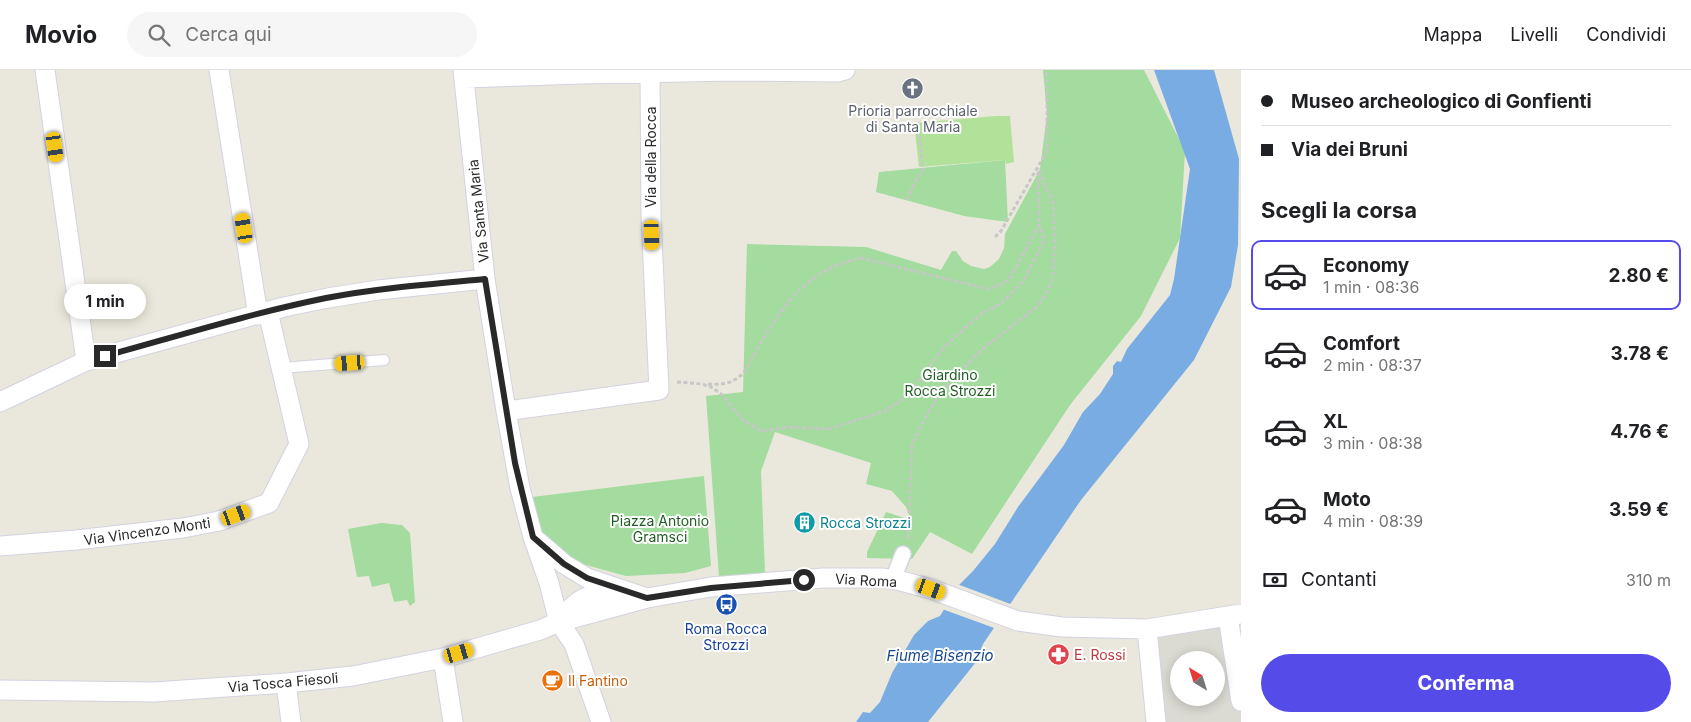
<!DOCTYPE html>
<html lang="it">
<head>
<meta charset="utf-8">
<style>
	:root { --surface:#fff; --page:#f6f6f6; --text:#202124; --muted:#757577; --line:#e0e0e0; --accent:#554be9 }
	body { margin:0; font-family:Inter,sans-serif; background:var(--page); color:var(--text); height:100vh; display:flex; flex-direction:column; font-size:19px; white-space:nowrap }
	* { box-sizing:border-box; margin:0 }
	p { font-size:16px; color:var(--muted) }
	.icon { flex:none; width:28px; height:28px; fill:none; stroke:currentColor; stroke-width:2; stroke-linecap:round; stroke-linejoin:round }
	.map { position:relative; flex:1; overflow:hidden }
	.panel { display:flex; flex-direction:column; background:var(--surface); width:450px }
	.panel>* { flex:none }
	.top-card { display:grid; align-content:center; height:110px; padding:0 20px; background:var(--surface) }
	.needle { width:32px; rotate:322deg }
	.controls { position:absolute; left:1170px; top:581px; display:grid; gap:10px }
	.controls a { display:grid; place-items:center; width:55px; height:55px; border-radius:50%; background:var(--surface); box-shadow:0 2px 12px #0003; font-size:25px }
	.end { position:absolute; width:22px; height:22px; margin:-11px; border:6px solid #292929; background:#fff; box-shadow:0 0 0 2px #fff }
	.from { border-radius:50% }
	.bubble { position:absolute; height:35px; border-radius:18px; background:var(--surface); box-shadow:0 2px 12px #0003; font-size:16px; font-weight:700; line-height:35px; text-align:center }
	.car { position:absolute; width:15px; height:30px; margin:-15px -8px; border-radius:6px; box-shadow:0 0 4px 1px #0007; background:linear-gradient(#f5c518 24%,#345 0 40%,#f5c518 0 76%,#345 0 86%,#f5c518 0) }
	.top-card b { display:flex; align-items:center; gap:18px; height:48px; font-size:19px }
	.top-card b+b { border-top:1px solid var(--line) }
	.top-card i { width:12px; height:12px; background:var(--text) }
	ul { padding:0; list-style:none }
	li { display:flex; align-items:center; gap:15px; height:70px; margin:0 10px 8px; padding:0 10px; border:2px solid transparent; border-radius:10px }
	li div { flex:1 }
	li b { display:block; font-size:19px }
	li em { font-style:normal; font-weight:700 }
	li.current { border-color:var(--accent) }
	li>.icon { width:45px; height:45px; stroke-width:1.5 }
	h2 { padding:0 20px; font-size:22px; line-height:60px }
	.pay { display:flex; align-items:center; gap:12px; height:55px; padding:0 20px; font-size:19px }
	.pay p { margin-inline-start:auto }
	.button { display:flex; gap:10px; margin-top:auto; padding:10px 20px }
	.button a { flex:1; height:58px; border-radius:30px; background:var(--accent); color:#fff; font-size:20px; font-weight:700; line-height:58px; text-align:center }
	header { display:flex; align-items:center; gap:30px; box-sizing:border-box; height:70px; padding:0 25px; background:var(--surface); border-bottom:1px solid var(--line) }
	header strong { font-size:24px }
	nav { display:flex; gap:28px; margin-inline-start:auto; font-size:18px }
	.search { width:350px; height:45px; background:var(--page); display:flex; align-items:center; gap:12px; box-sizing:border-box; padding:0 18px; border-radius:28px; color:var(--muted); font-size:19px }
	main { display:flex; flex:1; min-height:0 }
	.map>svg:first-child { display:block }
</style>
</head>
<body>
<header>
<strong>Movio</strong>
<div class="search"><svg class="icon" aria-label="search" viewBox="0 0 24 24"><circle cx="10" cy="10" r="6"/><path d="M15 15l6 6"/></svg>Cerca qui</div>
<nav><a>Mappa</a><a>Livelli</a><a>Condividi</a></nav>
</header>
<main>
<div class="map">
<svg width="1241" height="652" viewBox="0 0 1241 652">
	<rect width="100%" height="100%" fill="#eae8dc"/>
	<path fill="#a3dc9e" d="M 1043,0 L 1144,0 L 1185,81 L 1180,168 L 1141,246 L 1070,335 L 972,484 L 930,462 L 912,489 L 867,488 L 867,482 L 886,442 L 911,450 L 906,437 L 892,421 L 866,414 L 871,393 L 775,362 L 761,401 L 765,503 L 719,507 L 706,326 L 743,322 L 747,174 L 866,177 L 941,200 L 952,181 L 956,181 L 963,191 L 971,196 L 984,199 L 990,197 L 999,189 L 1004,178 L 1005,164 L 1040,99 L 1047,45 Z
		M 1005,90 L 1008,152 L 964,146 L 876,122 L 879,102 Z
		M 704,406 L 711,496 L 685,503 L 626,506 L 571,491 L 541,466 L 532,427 Z
		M 381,453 L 402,455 L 410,463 L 415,532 L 410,536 L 407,530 L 394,532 L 389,513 L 372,517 L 369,506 L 357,507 L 348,459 Z"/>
	<path fill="#b2e29a" d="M 996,46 L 1010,46 L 1014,92 L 1006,94 L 1005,90 L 919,97 L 914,53 Z"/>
	<path fill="#dbdad3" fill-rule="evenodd" d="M 1237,545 L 1241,573 L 1241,652 L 1151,652 L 1147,559 ZM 1179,590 L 1216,590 L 1216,628 L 1179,628 Z"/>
	<path fill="#79ace3" d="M 1154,0 L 1214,0 L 1239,89 L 1238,175 L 1231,217 L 1194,290 L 1081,430 L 983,574 L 976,592 L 928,652 L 856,652 L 863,642 L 870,643 L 880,632 L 892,603 L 914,565 L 928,551 L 940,546 L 959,515 L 973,501 L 995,474 L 1018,437 L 1064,375 L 1083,342 L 1100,324 L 1113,304 L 1113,296 L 1117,291 L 1121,292 L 1127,279 L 1170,225 L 1174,209 L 1190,99 Z"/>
	<path fill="#eae8dc" d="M 957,514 L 1013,535 L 997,559 L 942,539 Z"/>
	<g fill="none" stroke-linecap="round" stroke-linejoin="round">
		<defs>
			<path id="service" d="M 281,298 L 384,290"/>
			<path id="pedestrian" d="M 893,509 L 903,484"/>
			<path id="minor" d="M 45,0 L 86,291
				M 219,0 L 258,245
				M 463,0 L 485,209 L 506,341 L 520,418 L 533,467 L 549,513 L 559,552 L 574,574 L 601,652
				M 464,8 L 581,4 L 734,1 L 837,2 L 845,0
				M 0,332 L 86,291 L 284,237 L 328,228 L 378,220 L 485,209
				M 506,341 L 659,320 L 651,146 L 650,3
				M 535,469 L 564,494 L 587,508 L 647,528
				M 0,476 L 76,470 L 183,458 L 219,451 L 269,433 L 299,374 L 268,242
				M 1228,546 L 1241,631
				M 559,552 C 577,528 588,522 617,524
				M 1147,559 L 1156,652
				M 443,588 L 453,652
				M 286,613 L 291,652
				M 0,620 L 154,622 L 286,613 L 353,606 L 443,588 L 540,560 L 559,552 L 647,528 L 711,517 L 823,508 L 883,508 L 901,511 L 931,519 L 1018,551 L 1062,557 L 1147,559 L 1241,544"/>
		</defs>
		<use href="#service" stroke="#d3d2e1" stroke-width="12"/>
		<use href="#pedestrian" stroke="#d3d2e1" stroke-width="18"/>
		<use href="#minor" stroke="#d3d2e1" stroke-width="21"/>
		<path stroke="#c7c7c7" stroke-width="3" stroke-dasharray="4 2.5" stroke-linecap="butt" d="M 907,130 L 915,112 L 923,101 L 918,52
			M 995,167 L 1001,161 L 1047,81 L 1047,0
			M 677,312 L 702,314 L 711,317 L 721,324 L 743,350 L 762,361 L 789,357 L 829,359 L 885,341 L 902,330 L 913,318 L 942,280 L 956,266 L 983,243 L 997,236 L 1009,226 L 1024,210 L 1044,170 L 1039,155
			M 708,314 C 720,315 731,314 740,306 C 749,299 754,284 760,274 C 787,229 808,200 861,188 L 988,219 L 1001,215 L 1011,207 L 1039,155 L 1038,98
			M 908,469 L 912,375 L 930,339 L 952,309 L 985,277 L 1038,236 L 1048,221 L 1053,205 L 1055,168 L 1053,132 L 1039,101"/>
		<use href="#service" stroke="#fff" stroke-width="10"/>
		<use href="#pedestrian" stroke="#fff" stroke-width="15"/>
		<use href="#minor" stroke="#fff" stroke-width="19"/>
	</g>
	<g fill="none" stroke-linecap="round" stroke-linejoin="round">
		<path stroke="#292929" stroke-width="6" d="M 105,286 C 178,266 252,243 326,228 C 378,218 432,214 485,209 L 515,393 L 533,467 L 564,494 L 587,508 L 647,528 L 711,518 L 804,510"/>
	</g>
	<defs>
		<symbol id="church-disc" viewBox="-11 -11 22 22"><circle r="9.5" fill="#6b7280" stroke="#fff"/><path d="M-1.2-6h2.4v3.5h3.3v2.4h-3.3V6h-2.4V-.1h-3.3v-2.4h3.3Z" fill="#fff"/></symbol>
		<symbol id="building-disc" viewBox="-11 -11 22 22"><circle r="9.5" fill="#0f9aa8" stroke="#fff"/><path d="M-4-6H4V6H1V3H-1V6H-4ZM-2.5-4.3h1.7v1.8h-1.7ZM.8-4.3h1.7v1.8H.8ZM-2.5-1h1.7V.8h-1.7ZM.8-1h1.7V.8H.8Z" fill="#fff"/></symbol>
		<symbol id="bus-disc" viewBox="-11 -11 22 22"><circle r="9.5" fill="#1a4fb4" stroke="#fff"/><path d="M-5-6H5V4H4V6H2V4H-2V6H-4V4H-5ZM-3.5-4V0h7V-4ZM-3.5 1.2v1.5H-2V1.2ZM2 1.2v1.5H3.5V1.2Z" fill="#fff"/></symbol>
		<symbol id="pharmacy-disc" viewBox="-11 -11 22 22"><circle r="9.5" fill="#e0444e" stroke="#fff"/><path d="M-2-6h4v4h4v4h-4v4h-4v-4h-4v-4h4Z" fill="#fff"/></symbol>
		<symbol id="cafe-disc" viewBox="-11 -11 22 22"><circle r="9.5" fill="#e8710a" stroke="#fff"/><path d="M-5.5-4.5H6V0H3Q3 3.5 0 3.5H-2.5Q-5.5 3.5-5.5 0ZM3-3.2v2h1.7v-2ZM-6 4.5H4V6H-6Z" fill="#fff"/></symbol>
	</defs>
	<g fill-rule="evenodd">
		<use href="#church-disc" x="900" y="6" width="25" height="25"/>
		<use href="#building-disc" x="792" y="440" width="25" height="25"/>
		<use href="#bus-disc" x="714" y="522" width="25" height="25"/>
		<use href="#pharmacy-disc" x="1046" y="572" width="25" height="25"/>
		<use href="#cafe-disc" x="540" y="598" width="25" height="25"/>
	</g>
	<g text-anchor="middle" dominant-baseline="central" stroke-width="4" stroke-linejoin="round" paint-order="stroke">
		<g font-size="14" fill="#5b616d" stroke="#fff">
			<text x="913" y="40">Prioria parrocchiale<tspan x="913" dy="16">di Santa Maria</tspan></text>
		</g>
		<g font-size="14" fill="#292929" stroke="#fff">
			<text transform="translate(650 87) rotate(-90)">Via della Rocca</text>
			<text transform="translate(478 141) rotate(-96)">Via Santa Maria</text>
			<text transform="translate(147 461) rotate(-8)">Via Vincenzo Monti</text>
			<text transform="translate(866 510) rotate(3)">Via Roma</text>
			<text transform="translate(283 612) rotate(-5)">Via Tosca Fiesoli</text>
		</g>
		<g font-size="14" fill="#205f23" stroke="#fff">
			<text x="950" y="304">Giardino<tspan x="950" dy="16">Rocca Strozzi</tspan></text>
			<text x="660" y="450">Piazza Antonio<tspan x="660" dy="16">Gramsci</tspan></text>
		</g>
		<g font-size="14" fill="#0d838f" stroke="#fff" text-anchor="start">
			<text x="820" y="452">Rocca Strozzi</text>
		</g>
		<g font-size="14" fill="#164399" stroke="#fff">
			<text x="726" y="558">Roma Rocca<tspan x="726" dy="16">Strozzi</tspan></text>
		</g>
		<g font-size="14" fill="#be3a42" stroke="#fff" text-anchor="start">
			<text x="1074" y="584">E. Rossi</text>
		</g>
		<g font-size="14" fill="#c56008" stroke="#fff" text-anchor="start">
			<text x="568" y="610">Il Fantino</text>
		</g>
		<g font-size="15" font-style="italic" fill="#1a488d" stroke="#fff">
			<text x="940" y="585">Fiume Bisenzio</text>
		</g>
	</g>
</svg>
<div class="controls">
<a><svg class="needle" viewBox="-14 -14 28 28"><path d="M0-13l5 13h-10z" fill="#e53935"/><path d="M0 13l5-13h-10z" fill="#757577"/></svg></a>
</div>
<i class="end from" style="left:804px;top:510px"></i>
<i class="end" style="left:105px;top:286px"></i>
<div class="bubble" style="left:64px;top:214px;width:82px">1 min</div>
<i class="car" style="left:55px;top:77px;rotate:172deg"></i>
<i class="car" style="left:244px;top:158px;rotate:351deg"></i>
<i class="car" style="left:652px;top:165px;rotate:178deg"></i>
<i class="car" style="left:350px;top:293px;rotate:266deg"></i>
<i class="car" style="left:236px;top:445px;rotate:70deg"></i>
<i class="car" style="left:931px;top:519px;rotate:110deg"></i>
<i class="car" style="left:459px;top:583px;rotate:74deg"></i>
</div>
<section class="panel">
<div class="top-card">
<b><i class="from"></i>Museo archeologico di Gonfienti</b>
<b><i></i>Via dei Bruni</b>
</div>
<h2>Scegli la corsa</h2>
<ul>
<li class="current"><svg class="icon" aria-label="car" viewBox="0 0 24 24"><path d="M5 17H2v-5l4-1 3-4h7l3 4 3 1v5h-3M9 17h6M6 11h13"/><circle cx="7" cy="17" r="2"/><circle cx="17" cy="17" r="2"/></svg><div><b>Economy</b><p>1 min · 08:36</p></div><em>2.80 €</em></li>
<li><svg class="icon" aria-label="car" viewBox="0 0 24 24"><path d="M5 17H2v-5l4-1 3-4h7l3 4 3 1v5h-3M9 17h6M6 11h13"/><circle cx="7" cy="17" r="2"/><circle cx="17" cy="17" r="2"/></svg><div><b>Comfort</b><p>2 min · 08:37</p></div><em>3.78 €</em></li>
<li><svg class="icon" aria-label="car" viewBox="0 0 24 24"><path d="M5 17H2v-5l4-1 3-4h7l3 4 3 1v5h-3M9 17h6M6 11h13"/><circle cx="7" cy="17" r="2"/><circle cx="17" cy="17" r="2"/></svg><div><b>XL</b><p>3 min · 08:38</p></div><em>4.76 €</em></li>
<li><svg class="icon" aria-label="car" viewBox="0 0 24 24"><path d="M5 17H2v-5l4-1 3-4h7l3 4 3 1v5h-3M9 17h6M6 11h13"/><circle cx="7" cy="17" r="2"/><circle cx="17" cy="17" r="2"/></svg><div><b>Moto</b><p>4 min · 08:39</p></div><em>3.59 €</em></li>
</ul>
<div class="pay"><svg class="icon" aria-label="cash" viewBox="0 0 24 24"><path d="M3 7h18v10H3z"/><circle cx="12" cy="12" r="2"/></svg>Contanti<p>310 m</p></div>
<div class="button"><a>Conferma</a></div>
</section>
</main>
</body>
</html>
